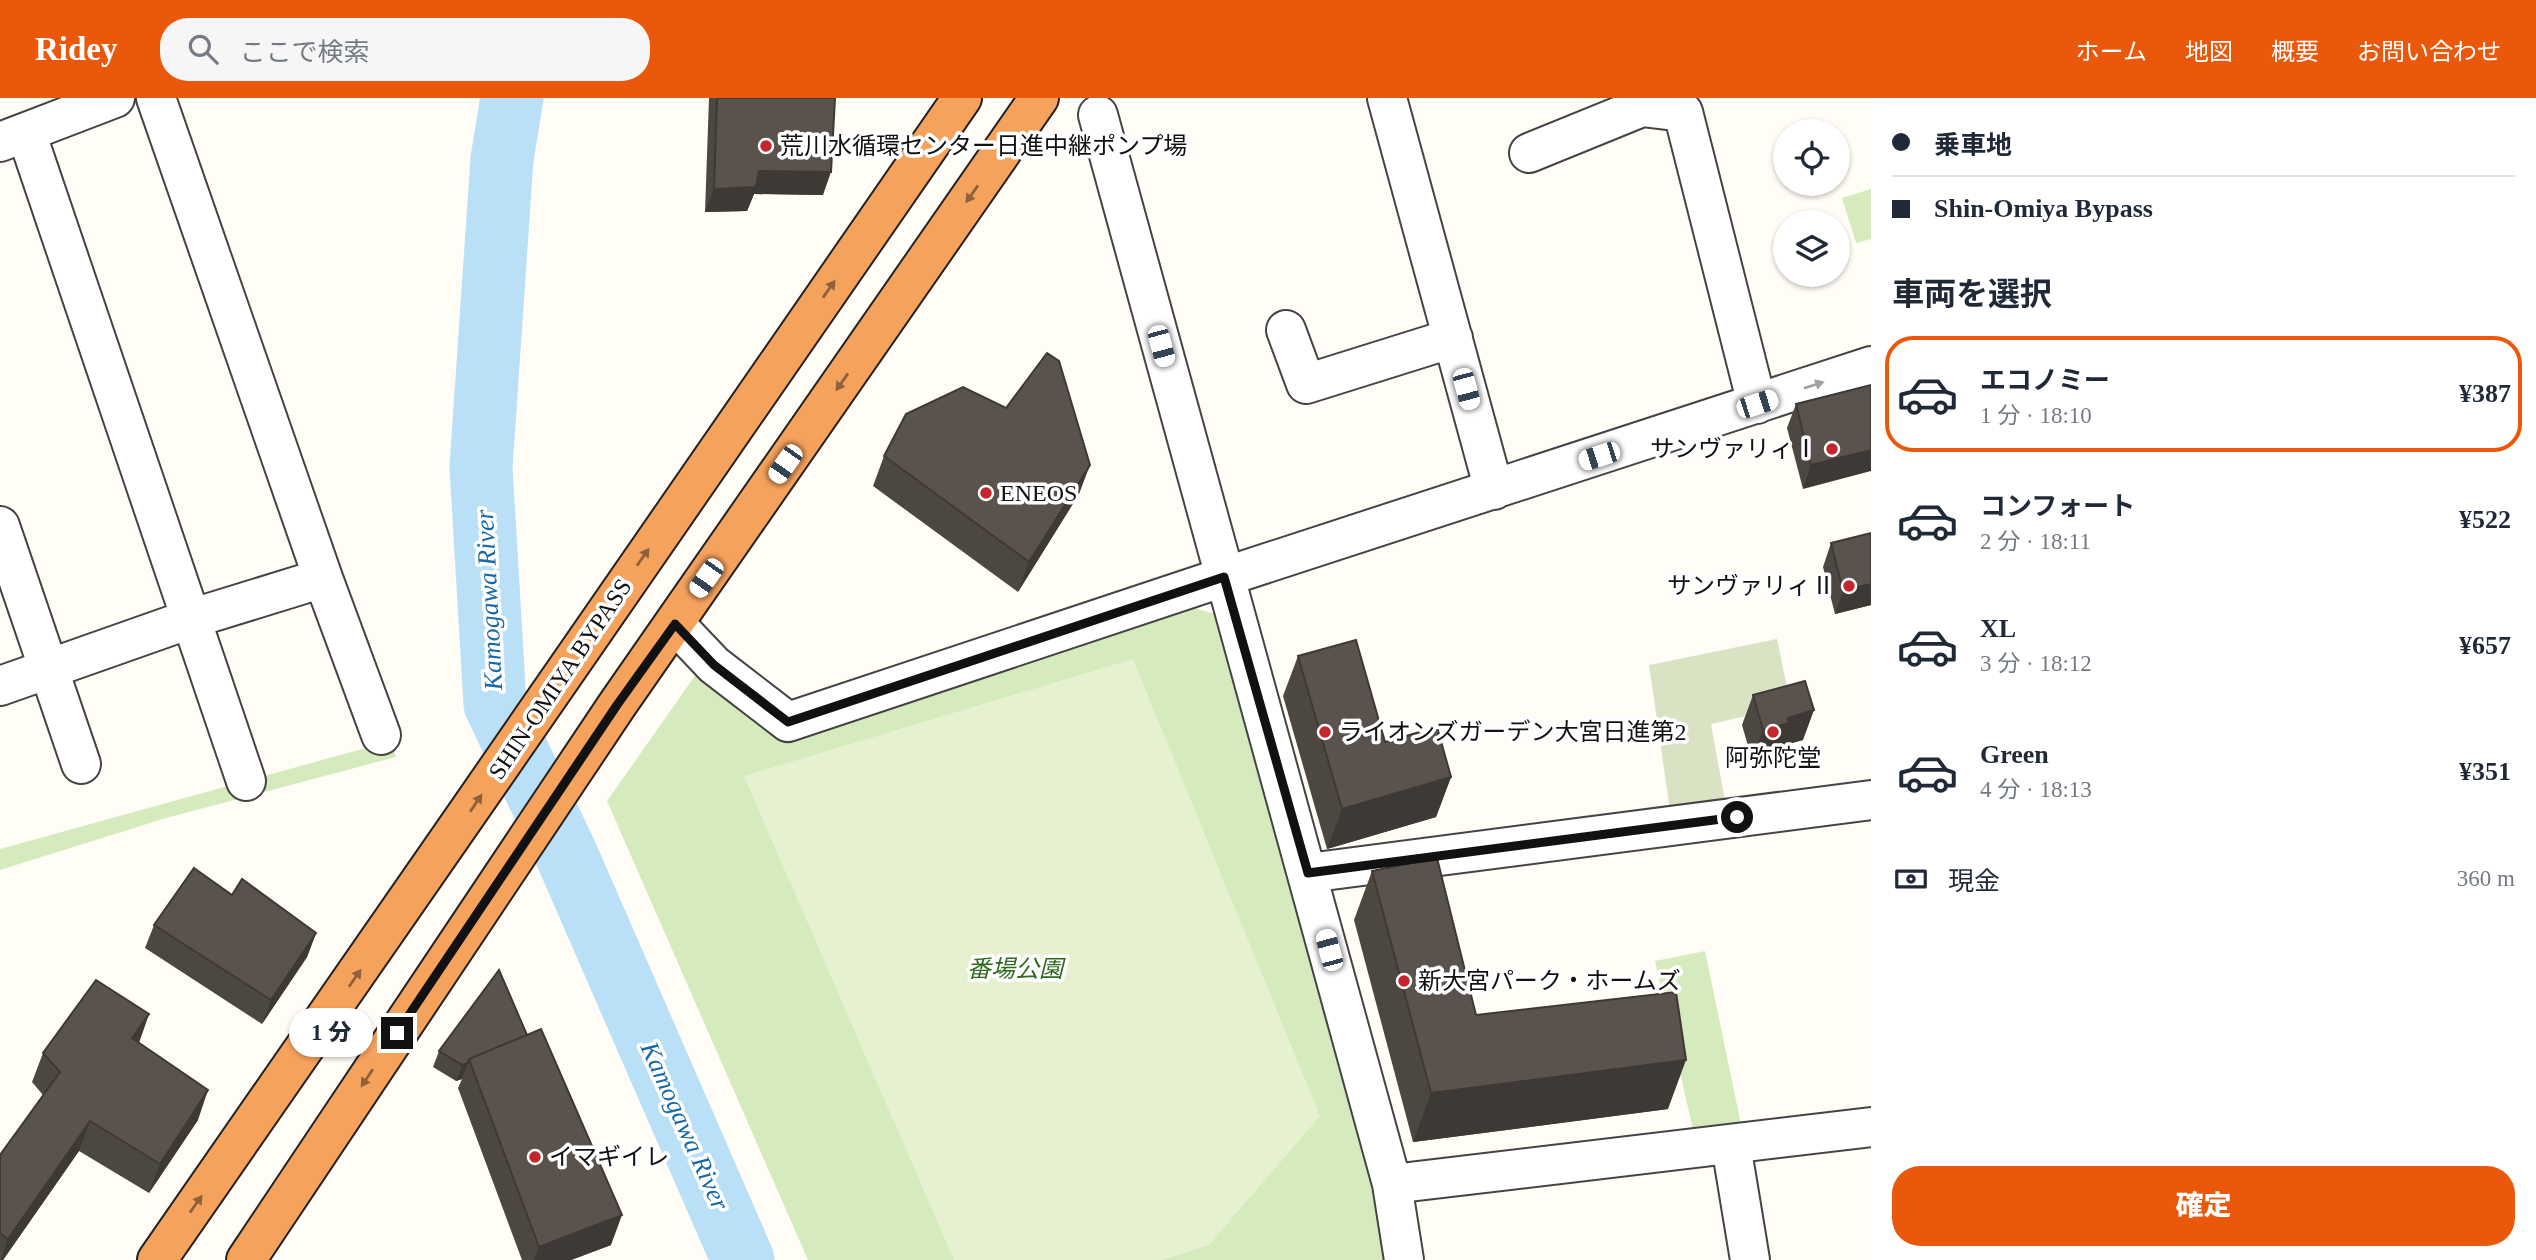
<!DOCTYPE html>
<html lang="ja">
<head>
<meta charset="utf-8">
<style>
	:root { --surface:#fff; --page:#f6f6f7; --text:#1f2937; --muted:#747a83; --line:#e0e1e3; --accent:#ea580c }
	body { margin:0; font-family:"Times New Roman","Noto Sans JP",serif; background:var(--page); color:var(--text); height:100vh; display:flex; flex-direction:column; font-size:26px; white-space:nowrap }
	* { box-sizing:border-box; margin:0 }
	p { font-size:23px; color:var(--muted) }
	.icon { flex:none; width:38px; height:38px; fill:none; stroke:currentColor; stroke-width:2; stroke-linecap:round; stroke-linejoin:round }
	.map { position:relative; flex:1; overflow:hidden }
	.side { display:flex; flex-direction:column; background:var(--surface); width:665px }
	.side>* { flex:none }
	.guide { display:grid; align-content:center; height:154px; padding:0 21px; background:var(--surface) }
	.buttons { position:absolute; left:1773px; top:21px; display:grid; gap:14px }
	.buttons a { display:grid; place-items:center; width:77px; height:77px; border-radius:50%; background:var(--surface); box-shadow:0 2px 5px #0004; font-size:35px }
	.end { position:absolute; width:32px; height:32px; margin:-16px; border:9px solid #111; background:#fff; box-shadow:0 0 0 4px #fff }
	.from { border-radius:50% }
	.bubble { position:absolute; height:49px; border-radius:24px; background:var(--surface); box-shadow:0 2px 5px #0004; font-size:23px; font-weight:800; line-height:49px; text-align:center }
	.car { position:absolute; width:21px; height:42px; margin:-21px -10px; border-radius:9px; box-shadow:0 0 5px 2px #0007; background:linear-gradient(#fff 24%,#345 0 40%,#fff 0 76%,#345 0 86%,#fff 0) }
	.guide b { display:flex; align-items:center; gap:24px; height:66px; font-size:26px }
	.guide b+b { border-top:2px solid var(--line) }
	.guide i { width:18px; height:18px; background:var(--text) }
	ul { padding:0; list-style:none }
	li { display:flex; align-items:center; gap:21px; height:116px; margin:0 14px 10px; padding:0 7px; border:4px solid transparent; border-radius:28px }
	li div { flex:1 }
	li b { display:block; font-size:26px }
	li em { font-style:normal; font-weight:800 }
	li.selected { border-color:var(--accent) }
	li>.icon { width:63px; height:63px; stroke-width:1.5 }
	h2 { padding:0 21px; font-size:32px; line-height:84px }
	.pay { display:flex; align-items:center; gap:18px; height:77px; padding:0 21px; font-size:26px }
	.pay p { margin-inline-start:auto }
	.button { display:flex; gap:14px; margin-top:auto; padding:14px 21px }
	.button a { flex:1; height:80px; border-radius:28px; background:var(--accent); color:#fff; font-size:28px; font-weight:800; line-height:80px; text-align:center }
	header { display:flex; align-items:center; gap:42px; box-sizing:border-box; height:98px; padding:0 35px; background:var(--accent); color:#fff }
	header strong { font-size:33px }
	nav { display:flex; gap:38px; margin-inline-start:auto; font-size:24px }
	.search { width:490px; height:63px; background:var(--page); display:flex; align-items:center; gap:18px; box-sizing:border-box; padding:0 24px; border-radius:28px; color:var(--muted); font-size:26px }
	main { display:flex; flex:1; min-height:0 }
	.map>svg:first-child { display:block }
</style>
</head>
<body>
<header>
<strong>Ridey</strong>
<div class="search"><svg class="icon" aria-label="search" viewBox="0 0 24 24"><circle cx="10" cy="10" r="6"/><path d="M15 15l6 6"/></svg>ここで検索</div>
<nav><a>ホーム</a><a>地図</a><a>概要</a><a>お問い合わせ</a></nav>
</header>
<main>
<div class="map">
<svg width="1871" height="1162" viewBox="0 0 1871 1162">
	<rect width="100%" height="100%" fill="#fffdf5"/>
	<path fill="#d5ebbd" d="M 1871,91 L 1871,141 L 1856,145 L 1842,100 Z
		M 1191,509 L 1222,518 L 1375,1096 L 1388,1162 L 808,1162 L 607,703 L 699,572 L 792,638 Z
		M 391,643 L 396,659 L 166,720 L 0,772 L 0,751 Z
		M 1705,853 L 1743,1036 L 1695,1041 L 1655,863 Z"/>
	<path fill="#d9e3c4" d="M 1777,541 L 1791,608 L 1711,626 L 1725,703 L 1670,712 L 1649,567 Z"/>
	<path fill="#e6f2cf" d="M 1133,561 L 1320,1018 L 1209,1147 L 1162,1162 L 954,1162 L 744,678 Z"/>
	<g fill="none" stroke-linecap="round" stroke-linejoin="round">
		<path stroke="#b9e0f7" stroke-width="63" d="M 512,0 L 502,61 L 481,369 L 495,606 L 567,758 L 743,1162"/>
		<defs>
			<path id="minor" d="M 1387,0 L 1494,392
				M 1638,0 L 1642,9 L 1683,14 L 1757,306
				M 1098,17 L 1392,1086 L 1404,1162
				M 26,34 L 246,683
				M 0,44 L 115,0
				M 1529,55 L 1642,9
				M 1286,232 L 1306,286 L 1453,240
				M 0,428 L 81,666
				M 323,480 L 381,637
				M 675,526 L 714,567 L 788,624 L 1224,479 L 1871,268
				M 0,588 L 190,521 L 323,480 L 156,0
				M 1308,775 L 1871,702
				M 1731,1047 L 1750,1162
				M 1392,1086 L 1871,1029"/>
			<path id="highway" d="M 157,1162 C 427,776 693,386 962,0
				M 246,1162 L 617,607 L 1039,0"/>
		</defs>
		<use href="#minor" stroke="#444" stroke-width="42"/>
		<use href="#highway" stroke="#222" stroke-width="42"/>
		<use href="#minor" stroke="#fff" stroke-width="38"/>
		<use href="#highway" stroke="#f5a25d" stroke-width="38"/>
	</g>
	<path fill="#4d4742" d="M 709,0 L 835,0 L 823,97 L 754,96 L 747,113 L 705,114 Z
		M 1871,287 L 1803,391 L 1787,330 L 1796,306 Z
		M 884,358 L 1079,396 L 1018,494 L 873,388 Z
		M 1871,435 L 1871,507 L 1835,516 L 1823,469 L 1831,445 Z
		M 1298,558 L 1385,644 L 1451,679 L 1436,719 L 1327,751 L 1283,598 Z
		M 1753,597 L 1803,642 L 1781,648 L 1778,654 L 1752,662 L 1742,627 Z
		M 1372,773 L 1476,917 L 1668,1011 L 1413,1044 L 1354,822 Z
		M 232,797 L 316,835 L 307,859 L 262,926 L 145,850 L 154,827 Z
		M 499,872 L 611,1147 L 571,1162 L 522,1162 L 458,990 L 462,981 L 456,983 L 433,969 L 439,953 Z
		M 149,916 L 139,945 L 198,1022 L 149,1095 L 79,1053 L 3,1162 L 0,1162 L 0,1057 L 43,997 L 32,984 L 43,955 Z"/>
	<path fill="#3f3936" d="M 759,73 L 831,74 L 823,97 L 754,96 L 747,113 L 705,114 L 714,91 Z
		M 1871,352 L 1871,373 L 1803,391 L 1811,367 Z
		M 1090,367 L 1079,396 L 1018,494 L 1029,464 Z
		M 1871,486 L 1871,507 L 1835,516 L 1843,493 Z
		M 1814,612 L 1803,642 L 1781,648 L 1778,654 L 1752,662 L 1763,632 L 1788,620 Z
		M 1451,679 L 1436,719 L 1327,751 L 1342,711 Z
		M 316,835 L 307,859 L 262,926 L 271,902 Z
		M 149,916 L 138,946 L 132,940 Z
		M 1686,962 L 1668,1011 L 1413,1044 L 1431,995 Z
		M 468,965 L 462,981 L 456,983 L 462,967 Z
		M 208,992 L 198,1022 L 149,1095 L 160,1066 Z
		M 90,1023 L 79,1053 L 3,1162 L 1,1162 L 8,1141 Z
		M 622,1117 L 611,1147 L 571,1162 L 534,1162 L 539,1149 Z"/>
	<path fill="#5a524d" stroke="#3f3936" stroke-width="2" d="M 717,0 L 835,0 L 831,74 L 759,73 L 756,89 L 714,91 Z
		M 1047,255 L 1059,263 L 1090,367 L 1029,464 L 884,358 L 906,316 L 963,289 L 1006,310 Z
		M 1871,287 L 1871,352 L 1811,367 L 1796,306 Z
		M 1871,435 L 1871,486 L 1843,493 L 1831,445 Z
		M 1356,542 L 1385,644 L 1437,629 L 1451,679 L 1342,711 L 1298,558 Z
		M 1805,583 L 1814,612 L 1788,620 L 1789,625 L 1763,632 L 1753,597 Z
		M 1437,760 L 1476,917 L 1676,894 L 1686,962 L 1431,995 L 1372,773 Z
		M 194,770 L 232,797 L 242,781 L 316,835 L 271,902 L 154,827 Z
		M 499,872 L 527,937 L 469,961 L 468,965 L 462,967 L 439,953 Z
		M 96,882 L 149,916 L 132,940 L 208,992 L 160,1066 L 90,1023 L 8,1141 L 0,1135 L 0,1057 L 60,974 L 43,955 Z
		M 541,931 L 622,1117 L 539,1149 L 469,961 Z"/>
	<defs><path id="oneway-solid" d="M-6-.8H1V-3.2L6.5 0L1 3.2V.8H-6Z" transform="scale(1.75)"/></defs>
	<g fill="#8e613b">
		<use href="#oneway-solid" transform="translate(972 96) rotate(125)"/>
		<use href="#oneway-solid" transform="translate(829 191) rotate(-55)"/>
		<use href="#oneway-solid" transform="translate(842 284) rotate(125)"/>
		<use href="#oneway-solid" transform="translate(643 459) rotate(-55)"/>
		<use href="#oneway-solid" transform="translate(476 705) rotate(-56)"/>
		<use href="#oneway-solid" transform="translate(355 880) rotate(-55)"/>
		<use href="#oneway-solid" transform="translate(367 980) rotate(124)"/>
		<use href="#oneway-solid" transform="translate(196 1106) rotate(-55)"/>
	</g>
	<use fill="#a0a0a0" href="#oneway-solid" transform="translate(1814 287) rotate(-18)"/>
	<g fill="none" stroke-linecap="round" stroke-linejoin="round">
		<path stroke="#111" stroke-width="9" d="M 397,935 L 617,607 L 675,526 L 714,567 L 788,624 L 1224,479 L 1308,775 L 1737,719"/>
	</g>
	<g fill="#c4262e" stroke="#fff" stroke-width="2.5">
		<circle cx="766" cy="48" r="7"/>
		<circle cx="1832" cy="351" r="7"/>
		<circle cx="986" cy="395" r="7"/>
		<circle cx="1849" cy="488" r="7"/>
		<circle cx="1325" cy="634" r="7"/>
		<circle cx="1773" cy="634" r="7"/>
		<circle cx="1404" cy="883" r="7"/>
		<circle cx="535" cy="1059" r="7"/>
	</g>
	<g text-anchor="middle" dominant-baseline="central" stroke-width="7" stroke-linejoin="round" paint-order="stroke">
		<g font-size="24" fill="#111" stroke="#fff" text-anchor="start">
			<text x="780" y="48">荒川水循環センター日進中継ポンプ場</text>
			<text x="1818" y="351" text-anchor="end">サンヴァリィⅠ</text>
			<text x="1000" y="395">ENEOS</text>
			<text x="1835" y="488" text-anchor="end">サンヴァリィⅡ</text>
			<text x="1339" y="634">ライオンズガーデン大宮日進第2</text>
			<text x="1773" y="660" text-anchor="middle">阿弥陀堂</text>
			<text x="1418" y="883">新大宮パーク・ホームズ</text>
			<text x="549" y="1059">イマギイレ</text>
		</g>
		<g font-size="24" fill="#111" stroke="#fff">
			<text transform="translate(560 581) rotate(-56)">SHIN-OMIYA BYPASS</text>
		</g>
		<g font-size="24" font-style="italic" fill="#2f6b1f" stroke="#fff">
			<text x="1015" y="871">番場公園</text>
		</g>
		<g font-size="26" font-style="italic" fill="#1768a6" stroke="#fff">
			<text transform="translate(489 502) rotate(-93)">Kamogawa River</text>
			<text transform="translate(685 1028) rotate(66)">Kamogawa River</text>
		</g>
	</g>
</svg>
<div class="buttons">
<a><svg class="icon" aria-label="locate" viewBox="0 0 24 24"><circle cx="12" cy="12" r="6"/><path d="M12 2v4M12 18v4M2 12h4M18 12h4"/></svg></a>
<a><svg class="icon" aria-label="layers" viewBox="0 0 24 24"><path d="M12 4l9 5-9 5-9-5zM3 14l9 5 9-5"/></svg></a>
</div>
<i class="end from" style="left:1737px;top:719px"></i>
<i class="end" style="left:397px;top:935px"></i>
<div class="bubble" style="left:289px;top:910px;width:84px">1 分</div>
<i class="car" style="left:1161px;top:248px;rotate:165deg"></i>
<i class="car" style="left:1466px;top:291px;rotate:165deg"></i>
<i class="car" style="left:1757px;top:306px;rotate:72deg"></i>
<i class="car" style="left:1599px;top:358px;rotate:252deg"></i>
<i class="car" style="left:785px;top:366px;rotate:215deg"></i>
<i class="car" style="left:706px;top:480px;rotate:215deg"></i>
<i class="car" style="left:1329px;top:852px;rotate:345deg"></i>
</div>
<section class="side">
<div class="guide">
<b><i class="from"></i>乗車地</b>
<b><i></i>Shin-Omiya Bypass</b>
</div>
<h2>車両を選択</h2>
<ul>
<li class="selected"><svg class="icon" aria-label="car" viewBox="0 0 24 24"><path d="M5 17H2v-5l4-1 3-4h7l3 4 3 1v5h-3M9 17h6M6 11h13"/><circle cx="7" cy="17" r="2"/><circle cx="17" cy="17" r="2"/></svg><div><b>エコノミー</b><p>1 分 · 18:10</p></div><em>¥387</em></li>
<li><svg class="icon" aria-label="car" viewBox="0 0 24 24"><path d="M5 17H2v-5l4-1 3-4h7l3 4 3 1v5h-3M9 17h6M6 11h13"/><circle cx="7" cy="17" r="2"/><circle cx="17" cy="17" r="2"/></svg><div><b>コンフォート</b><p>2 分 · 18:11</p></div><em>¥522</em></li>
<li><svg class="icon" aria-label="car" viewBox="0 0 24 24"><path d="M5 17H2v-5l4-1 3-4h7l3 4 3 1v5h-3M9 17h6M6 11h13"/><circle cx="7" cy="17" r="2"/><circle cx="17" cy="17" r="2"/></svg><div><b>XL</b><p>3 分 · 18:12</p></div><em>¥657</em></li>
<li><svg class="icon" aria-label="car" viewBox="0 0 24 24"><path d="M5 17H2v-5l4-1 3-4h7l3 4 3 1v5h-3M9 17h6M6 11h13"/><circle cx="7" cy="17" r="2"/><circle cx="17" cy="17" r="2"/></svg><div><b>Green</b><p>4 分 · 18:13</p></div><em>¥351</em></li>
</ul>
<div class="pay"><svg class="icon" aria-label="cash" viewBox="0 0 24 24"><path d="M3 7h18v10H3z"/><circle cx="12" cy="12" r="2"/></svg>現金<p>360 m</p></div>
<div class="button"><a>確定</a></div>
</section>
</main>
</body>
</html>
